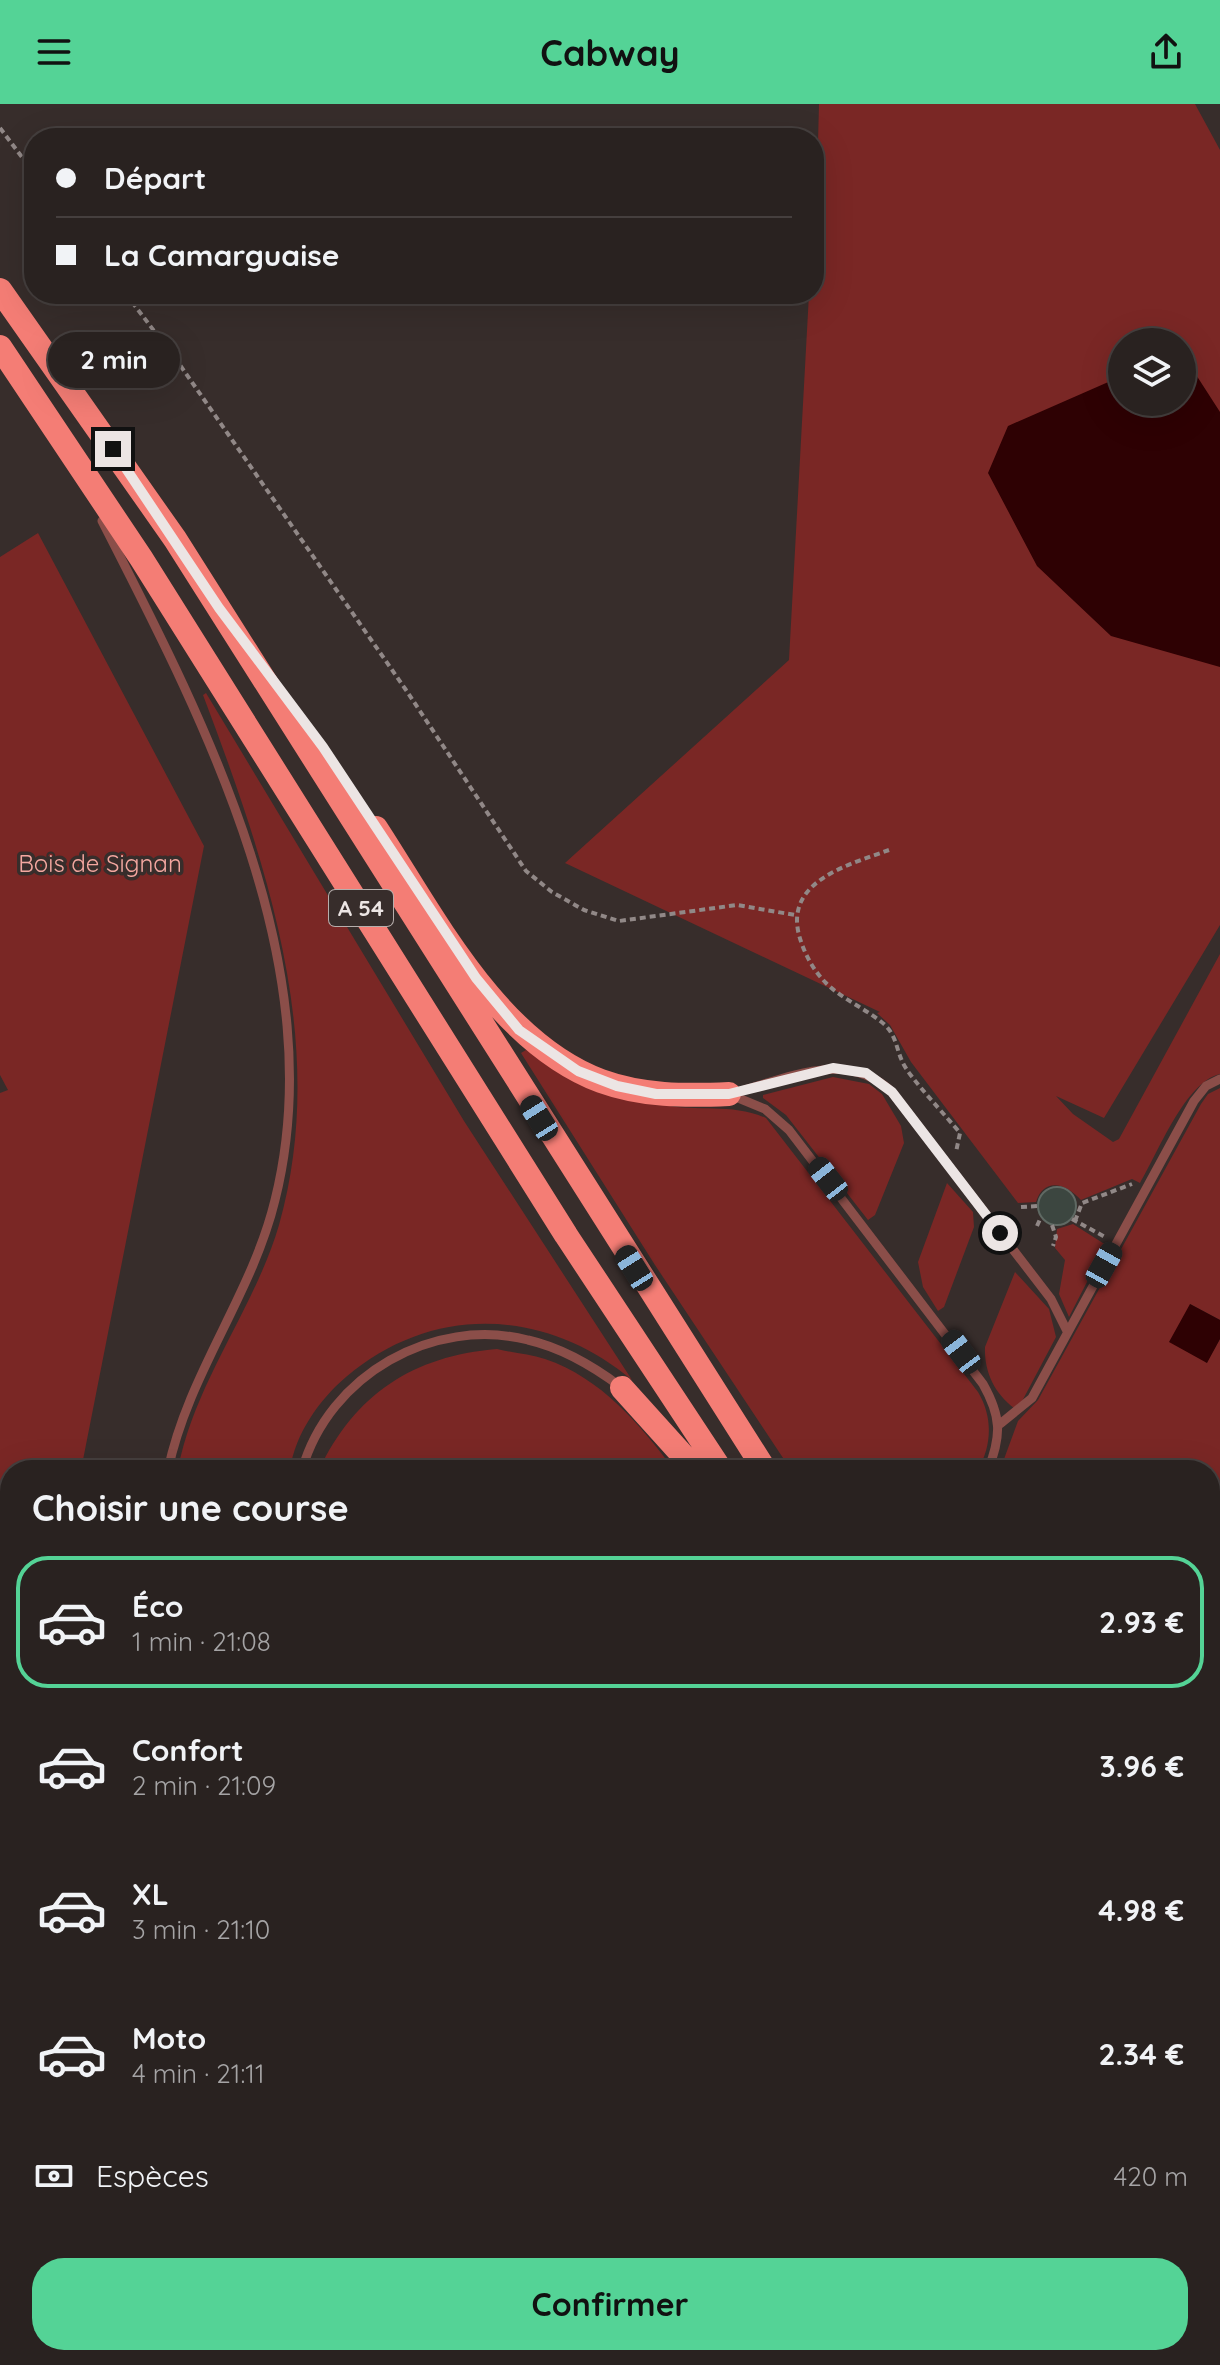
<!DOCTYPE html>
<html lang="fr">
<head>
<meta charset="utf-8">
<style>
	:root { --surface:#292220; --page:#312a29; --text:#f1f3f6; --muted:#a5a4a5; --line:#453f3e; --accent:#54d396 }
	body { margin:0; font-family:Quicksand,sans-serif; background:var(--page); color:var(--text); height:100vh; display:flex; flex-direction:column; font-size:30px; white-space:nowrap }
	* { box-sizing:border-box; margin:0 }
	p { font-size:26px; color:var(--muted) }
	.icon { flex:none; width:44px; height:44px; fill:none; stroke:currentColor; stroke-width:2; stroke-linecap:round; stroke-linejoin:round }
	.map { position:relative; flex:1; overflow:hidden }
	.side { position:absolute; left:0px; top:1356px; width:1220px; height:906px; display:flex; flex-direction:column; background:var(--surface); border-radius:32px 32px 0 0; box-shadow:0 8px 32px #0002,0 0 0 2px var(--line) }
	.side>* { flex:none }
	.top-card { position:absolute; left:24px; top:24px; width:800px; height:176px; border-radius:32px; box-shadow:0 8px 32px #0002,0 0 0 2px var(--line); display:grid; align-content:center; height:176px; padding:0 32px; background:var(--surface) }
	.tools { position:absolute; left:1108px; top:224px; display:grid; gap:16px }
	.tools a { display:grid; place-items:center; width:88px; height:88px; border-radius:50%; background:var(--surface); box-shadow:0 8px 32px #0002,0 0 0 2px var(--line); font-size:40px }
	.end { position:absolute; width:36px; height:36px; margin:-18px; border:10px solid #ece5e4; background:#111; box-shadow:0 0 0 4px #111 }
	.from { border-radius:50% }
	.bubble { position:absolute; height:56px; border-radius:28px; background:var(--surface); box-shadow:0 8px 32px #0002,0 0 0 2px var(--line); font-size:26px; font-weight:800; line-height:56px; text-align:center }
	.car { position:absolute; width:24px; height:48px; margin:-24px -12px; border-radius:10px; box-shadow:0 0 6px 2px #0007; background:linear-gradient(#222 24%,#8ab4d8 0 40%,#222 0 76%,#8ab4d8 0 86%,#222 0) }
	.top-card b { display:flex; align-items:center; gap:28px; height:76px; font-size:30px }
	.top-card b+b { border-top:2px solid var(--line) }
	.top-card i { width:20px; height:20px; background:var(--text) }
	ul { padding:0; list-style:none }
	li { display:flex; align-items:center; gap:24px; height:132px; margin:0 16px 12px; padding:0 16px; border:4px solid transparent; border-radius:32px }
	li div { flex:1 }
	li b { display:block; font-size:30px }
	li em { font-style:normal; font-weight:800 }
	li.on { border-color:var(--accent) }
	li>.icon { width:72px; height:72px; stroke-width:1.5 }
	h2 { padding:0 32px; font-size:36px; line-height:96px }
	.pay { display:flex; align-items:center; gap:20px; height:88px; padding:0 32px; font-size:30px }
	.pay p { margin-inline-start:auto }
	.cta { display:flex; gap:16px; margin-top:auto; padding:16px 32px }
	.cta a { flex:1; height:92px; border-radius:32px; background:var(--accent); color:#111; font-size:32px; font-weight:800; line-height:92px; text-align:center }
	header { display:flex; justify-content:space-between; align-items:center; height:104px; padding:0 32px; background:var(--accent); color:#111; font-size:36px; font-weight:800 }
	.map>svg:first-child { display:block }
</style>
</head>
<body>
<header><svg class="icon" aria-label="menu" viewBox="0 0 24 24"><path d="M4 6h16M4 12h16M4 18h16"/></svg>Cabway<svg class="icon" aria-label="share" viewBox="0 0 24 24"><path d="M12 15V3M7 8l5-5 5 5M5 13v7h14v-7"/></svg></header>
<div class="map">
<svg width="1220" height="2261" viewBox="0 0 1220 2261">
	<rect width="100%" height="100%" fill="#372d2b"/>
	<path fill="#7a2725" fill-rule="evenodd" d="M 819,0 L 1195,0 L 1220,46 L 1220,821 L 1104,1014 L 1056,992 L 1073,1010 L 1113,1038 L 1119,1035 L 1220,850 L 1220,970 C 1185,978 1158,1049 1140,1079 L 1132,1075 L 1081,1096 C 1067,1080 1044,1072 1036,1098 L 1018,1099 L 911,958 L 890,921 L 877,909 L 880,908 L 565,759 L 789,556 L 809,190 L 814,190 ZM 1122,238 L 1182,238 L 1182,298 L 1122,298 Z
		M 38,429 L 204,742 L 81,1366 L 10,1366 L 10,2252 L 277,2252 L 280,2261 L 0,2261 L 0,989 L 8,986 L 0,971 L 0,453 Z
		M 206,589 L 464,1017 L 632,1276 C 546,1204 433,1199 346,1273 C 319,1296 295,1330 290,1366 L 178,1366 C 194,1279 254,1206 279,1121 C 330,941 266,758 203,591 Z
		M 526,946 C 555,965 628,993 663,1001 C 699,1008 732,999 766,1014 L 978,1288 C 993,1313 992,1341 978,1366 L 791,1366 L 655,1161 L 521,949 Z
		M 833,973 L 869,980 L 882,990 L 901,1022 L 904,1039 L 875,1111 L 868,1116 L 786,1011 L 763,994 L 763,991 Z
		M 1220,984 L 1220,1216 L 1190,1200 L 1206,1259 L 1220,1235 L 1220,1407 L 1210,1425 L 1210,1366 L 1000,1366 L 1018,1317 L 1038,1296 L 1201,1000 L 1208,990 Z
		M 947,1079 L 973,1108 L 974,1123 L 944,1203 L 938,1207 L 923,1183 L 918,1158 Z
		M 1073,1120 L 1106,1141 L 1069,1213 L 1059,1190 L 1065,1156 L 1055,1144 L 1057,1125 Z
		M 1015,1168 L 1049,1205 L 1056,1233 L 1019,1303 L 1014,1304 C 994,1289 984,1267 985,1243 Z
		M 497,1245 C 513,1249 530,1250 545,1255 C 601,1274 640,1320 674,1366 L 319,1366 C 355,1290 413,1252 497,1245 Z
		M 1220,1456 L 1220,1536 L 1210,1551 L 1210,1471 Z
		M 1220,1589 L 1220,1798 L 1210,1794 L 1210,1605 Z
		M 1210,2082 L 1220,2093 L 1220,2261 L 778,2261 L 783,2252 L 1210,2252 Z
		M 471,2252 L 501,2252 L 496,2261 L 466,2261 Z
		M 523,2252 L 760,2252 L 755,2261 L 518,2261 Z"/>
	<path fill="#2e0103" d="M 1182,249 L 1220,308 L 1220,563 L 1111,532 L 1037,462 L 988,369 L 1008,322 L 1122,272 L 1122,298 L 1182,298 Z
		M 1190,1200 L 1220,1216 L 1220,1235 L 1207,1259 L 1169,1238 Z"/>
	<path fill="#3c4640" stroke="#5f6963" stroke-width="2" d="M1038 1102a19 19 0 1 1 38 0a19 19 0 1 1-38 0Z"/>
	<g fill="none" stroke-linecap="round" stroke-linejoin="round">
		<path stroke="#918887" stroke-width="4" stroke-dasharray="6 4" stroke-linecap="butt" d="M 0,24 L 34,69
			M 126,190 L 180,261 L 406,586 L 526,767 L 552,788 L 584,806 L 619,817 L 737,801 L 795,811
			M 889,746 C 848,761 785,777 799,831 C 804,849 813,866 826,879 C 843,896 867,905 885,921 C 897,933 896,945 903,959 C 909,973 948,1014 960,1029 L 956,1048
			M 1021,1103 L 1038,1102
			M 1072,1115 L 1105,1133
			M 1075,1117 L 1082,1099 L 1132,1080
			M 1052,1121 L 1056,1133 L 1053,1142
			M 1037,1122 L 1041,1113
			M 0,2025 L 10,2013
			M 1210,2222 L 1220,2216
			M 0,2240 L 10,2231
			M 245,2252 L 246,2261
			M 1110,2252 L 1116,2256 L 1150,2252
			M 1075,2261 L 1078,2252"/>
		<path stroke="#8b4e49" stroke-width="9" d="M 102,417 C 205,618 333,864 275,1096 C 252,1191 188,1270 168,1366
			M 731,990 C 786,975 845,944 892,988 L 1051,1195 L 1067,1227
			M 731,991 L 765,1005 L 789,1026 L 983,1280 C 1001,1312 1002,1331 988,1366
			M 1000,1320 L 1032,1294 L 1194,997 L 1206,982 L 1220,975
			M 302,1366 C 329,1271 433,1212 528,1236 C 563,1244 593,1262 621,1283
			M 1210,1458 L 1220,1440
			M 501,2261 L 506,2252
			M 772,2261 L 777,2252"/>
		<path stroke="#f47d75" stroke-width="24" d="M 0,186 L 175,435 L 765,1366
			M 0,243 L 141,454 L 566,1131 L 721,1366
			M 376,724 C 434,813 497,938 601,977 C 642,992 685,992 729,990
			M 622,1284 L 696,1366
			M 1210,1936 L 1220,1949
			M 1210,2008 L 1220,2020"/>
	</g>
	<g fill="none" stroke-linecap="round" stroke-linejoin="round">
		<path stroke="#ece5e4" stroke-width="10" d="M 113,345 L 219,504 L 323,643 L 476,874 L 519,926 L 578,967 L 617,982 L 656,990 L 729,990 L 833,964 L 866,969 L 892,988 L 1000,1129"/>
	</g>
	<g text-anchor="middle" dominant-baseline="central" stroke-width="7" stroke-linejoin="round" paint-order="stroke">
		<rect fill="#372d2b" stroke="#b6aeac" stroke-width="2" x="329" y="786" width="64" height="36" rx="6"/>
		<g font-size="22" font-weight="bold" fill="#ece5e4">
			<text x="361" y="804">A 54</text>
		</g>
		<g font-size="24" fill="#f4a7a0" stroke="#372d2b">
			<text x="100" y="759">Bois de Signan</text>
		</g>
	</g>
</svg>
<div class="tools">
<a><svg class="icon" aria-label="layers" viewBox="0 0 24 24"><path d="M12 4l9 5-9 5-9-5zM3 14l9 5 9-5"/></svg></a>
</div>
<i class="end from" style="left:1000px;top:1129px"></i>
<i class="end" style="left:113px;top:345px"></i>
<div class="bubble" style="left:48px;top:228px;width:132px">2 min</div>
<i class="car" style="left:539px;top:1014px;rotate:328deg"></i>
<i class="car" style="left:828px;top:1075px;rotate:322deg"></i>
<i class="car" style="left:1104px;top:1161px;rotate:29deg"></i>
<i class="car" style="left:634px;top:1164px;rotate:328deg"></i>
<i class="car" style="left:961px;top:1248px;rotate:323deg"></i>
<div class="top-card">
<b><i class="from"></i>Départ</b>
<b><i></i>La Camarguaise</b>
</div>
<section class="side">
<h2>Choisir une course</h2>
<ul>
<li class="on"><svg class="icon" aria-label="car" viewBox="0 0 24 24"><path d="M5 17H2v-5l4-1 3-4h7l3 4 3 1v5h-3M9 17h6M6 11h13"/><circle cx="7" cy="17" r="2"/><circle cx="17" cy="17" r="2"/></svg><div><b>Éco</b><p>1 min · 21:08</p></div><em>2.93 €</em></li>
<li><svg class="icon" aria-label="car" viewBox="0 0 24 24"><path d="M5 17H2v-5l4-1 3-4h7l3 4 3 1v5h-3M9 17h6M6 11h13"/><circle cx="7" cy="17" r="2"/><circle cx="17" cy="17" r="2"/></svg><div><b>Confort</b><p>2 min · 21:09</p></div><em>3.96 €</em></li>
<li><svg class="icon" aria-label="car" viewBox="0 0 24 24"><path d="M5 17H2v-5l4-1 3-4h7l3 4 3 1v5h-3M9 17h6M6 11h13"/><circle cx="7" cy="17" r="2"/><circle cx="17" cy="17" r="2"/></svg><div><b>XL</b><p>3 min · 21:10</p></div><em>4.98 €</em></li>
<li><svg class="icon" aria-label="car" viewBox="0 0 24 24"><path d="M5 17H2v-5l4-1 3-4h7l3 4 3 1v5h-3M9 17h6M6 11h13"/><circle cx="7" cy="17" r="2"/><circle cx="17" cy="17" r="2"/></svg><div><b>Moto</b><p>4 min · 21:11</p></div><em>2.34 €</em></li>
</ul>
<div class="pay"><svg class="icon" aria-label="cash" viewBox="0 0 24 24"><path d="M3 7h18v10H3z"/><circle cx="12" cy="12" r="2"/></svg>Espèces<p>420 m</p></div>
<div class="cta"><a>Confirmer</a></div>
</section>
</div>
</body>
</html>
